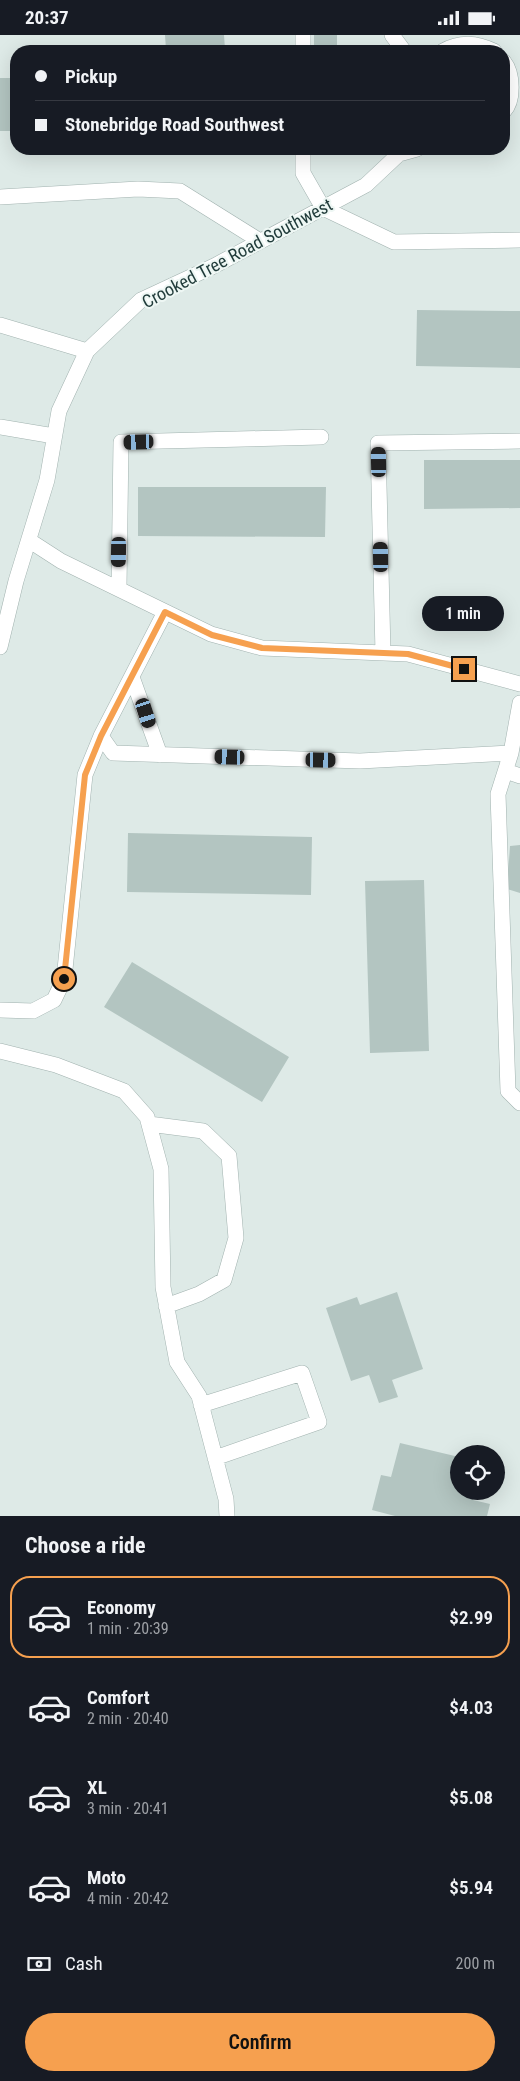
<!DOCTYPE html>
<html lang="en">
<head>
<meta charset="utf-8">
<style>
	:root { --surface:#171b24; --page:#20242c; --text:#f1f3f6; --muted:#9ea1a6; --line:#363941; --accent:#f6a04f }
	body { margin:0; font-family:"Roboto Condensed",sans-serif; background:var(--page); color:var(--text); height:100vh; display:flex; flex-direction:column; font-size:19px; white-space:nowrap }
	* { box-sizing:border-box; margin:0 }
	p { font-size:16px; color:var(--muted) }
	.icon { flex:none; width:28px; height:28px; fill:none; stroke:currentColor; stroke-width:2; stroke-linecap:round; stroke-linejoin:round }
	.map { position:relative; height:1481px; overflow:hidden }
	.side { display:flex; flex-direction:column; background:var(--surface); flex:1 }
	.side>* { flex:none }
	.hud { position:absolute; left:10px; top:10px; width:500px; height:110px; border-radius:20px; box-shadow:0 5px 20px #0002; display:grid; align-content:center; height:110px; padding:0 25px; background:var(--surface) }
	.fabs { position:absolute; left:450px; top:1410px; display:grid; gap:10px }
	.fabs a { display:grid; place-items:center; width:55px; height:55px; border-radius:50%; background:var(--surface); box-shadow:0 5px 20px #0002; font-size:25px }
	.end { position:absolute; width:22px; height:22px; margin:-11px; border:6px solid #f6a04f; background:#111; box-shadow:0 0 0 2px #111 }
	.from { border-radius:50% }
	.bubble { position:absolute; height:35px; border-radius:18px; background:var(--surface); box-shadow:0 5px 20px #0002; font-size:16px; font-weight:600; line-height:35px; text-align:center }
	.car { position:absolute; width:15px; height:30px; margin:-15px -8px; border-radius:6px; box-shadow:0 0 4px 1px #0007; background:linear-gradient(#222 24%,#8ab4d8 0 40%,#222 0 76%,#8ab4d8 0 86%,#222 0) }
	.hud b { display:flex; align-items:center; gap:18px; height:48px; font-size:19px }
	.hud b+b { border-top:1px solid var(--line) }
	.hud i { width:12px; height:12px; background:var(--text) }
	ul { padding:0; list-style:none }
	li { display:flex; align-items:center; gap:15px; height:82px; margin:0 10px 8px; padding:0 15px; border:2px solid transparent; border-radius:20px }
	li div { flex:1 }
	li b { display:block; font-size:19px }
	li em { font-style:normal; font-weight:600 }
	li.selected { border-color:var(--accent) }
	li>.icon { width:45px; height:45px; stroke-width:1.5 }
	h2 { padding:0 25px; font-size:22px; line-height:60px }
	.pay { display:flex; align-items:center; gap:12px; height:55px; padding:0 25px; font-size:19px }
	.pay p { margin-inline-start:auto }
	.action { display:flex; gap:10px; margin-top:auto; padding:10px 25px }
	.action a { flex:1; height:58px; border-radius:30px; background:var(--accent); color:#111; font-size:20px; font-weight:600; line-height:58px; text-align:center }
	.status { display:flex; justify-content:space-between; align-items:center; height:35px; padding:0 25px; background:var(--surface); direction:ltr }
	.status svg { height:14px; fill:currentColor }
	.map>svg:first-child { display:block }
</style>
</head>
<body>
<div class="status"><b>20:37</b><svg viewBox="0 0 49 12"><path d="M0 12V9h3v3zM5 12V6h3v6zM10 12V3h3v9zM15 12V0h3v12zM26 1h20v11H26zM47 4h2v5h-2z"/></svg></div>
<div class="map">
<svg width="520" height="1481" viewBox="0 0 520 1481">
	<rect width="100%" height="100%" fill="#deeae7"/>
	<path fill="#b3c5c1" d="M 165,0 L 224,0 L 225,14 L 166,15 Z
		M 314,0 L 337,0 L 337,16 L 314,16 Z
		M 0,43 L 16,43 L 16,96 L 0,96 Z
		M 417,275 L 520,276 L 520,333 L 416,331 Z
		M 424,425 L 520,425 L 520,473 L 424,474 Z
		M 138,452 L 326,452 L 325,502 L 138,501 Z
		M 128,798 L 312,802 L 311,860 L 127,857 Z
		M 520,810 L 520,858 L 507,854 L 510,811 Z
		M 424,845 L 429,1016 L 370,1018 L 365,846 Z
		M 132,927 L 289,1022 L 262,1067 L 104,972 Z
		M 397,1257 L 423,1334 L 392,1345 L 398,1362 L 379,1368 L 369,1340 L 351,1346 L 326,1273 L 357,1262 L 360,1270 Z
		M 400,1408 L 459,1422 L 459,1456 L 475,1456 L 473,1465 L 490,1469 L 487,1481 L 395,1481 L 372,1475 L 381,1440 L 391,1442 Z"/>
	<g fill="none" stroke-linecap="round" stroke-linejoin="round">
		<defs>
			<path id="minor" d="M 392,0 L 404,16
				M 303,16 L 303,0
				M 443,16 C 461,6 476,8 494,16
				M 504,27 C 513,38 514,66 504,76
				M 303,114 L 303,138 L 323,173 L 394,207 L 520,205
				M 0,162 L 138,154 L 180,156 L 260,206
				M 0,290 L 87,316
				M 0,392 L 54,401
				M 30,506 L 61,526 L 211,599 L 262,613 L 408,619 L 520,649
				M 119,553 L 121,407 L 321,402
				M 165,577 L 101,701 L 113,718 L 360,726 L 511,718
				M 0,612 L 16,546 L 47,445 L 59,376 L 87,316 L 141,265 L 214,231 L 366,150 L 399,119 L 417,114
				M 383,618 L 378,408 L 520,406
				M 132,642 L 160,720
				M 520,668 L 511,718 L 498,759 L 508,1056 L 520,1068
				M 506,736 L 520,741
				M 0,975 L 33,976 L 54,965 L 64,944 L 85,740 L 101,701
				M 0,1016 L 56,1030 L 124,1056 L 147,1082 L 161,1134 L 163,1252 L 177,1327 L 199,1361 L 226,1464 L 227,1481
				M 149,1089 L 203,1096 L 229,1121 L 236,1203 L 224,1245 L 199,1259 L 166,1271
				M 201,1370 L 302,1338 L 319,1387 L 215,1423"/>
		</defs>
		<use href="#minor" stroke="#a1b2af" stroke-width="16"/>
		<use href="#minor" stroke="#fff" stroke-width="15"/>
	</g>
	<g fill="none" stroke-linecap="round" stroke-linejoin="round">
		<path stroke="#f6a04f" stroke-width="6" d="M 64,944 L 85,740 L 101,701 L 165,577 L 212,600 L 262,613 L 408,619 L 464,634"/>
	</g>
	<g text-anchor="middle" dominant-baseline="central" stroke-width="4" stroke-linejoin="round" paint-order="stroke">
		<g font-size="18" fill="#1f3a39" stroke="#eef7f4">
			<text transform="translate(237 218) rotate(-28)">Crooked Tree Road Southwest</text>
		</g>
	</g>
</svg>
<div class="fabs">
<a><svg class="icon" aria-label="locate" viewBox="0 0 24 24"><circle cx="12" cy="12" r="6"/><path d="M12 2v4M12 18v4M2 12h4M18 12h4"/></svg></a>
</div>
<i class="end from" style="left:64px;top:944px"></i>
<i class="end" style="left:464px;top:634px"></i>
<div class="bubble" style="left:422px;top:561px;width:82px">1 min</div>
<i class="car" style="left:139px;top:407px;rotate:268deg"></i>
<i class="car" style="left:379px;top:427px;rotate:359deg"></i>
<i class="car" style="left:119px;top:517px;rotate:181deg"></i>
<i class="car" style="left:381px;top:522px;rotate:359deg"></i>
<i class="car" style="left:146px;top:678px;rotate:162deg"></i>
<i class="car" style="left:230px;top:722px;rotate:272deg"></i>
<i class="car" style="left:321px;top:725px;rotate:91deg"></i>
<div class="hud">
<b><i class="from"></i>Pickup</b>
<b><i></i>Stonebridge Road Southwest</b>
</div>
</div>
<section class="side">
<h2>Choose a ride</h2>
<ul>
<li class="selected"><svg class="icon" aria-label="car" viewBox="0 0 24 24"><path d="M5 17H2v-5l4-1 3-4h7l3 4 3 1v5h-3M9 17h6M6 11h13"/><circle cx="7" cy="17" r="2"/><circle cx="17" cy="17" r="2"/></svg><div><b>Economy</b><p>1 min · 20:39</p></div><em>$2.99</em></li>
<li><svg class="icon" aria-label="car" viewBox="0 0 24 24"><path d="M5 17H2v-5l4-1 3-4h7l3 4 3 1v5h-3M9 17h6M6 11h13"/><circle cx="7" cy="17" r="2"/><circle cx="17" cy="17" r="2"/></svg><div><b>Comfort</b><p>2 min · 20:40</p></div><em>$4.03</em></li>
<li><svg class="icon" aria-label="car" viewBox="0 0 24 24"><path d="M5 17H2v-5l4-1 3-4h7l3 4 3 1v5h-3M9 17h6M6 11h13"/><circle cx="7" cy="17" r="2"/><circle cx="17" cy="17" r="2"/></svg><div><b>XL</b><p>3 min · 20:41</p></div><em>$5.08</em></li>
<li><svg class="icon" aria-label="car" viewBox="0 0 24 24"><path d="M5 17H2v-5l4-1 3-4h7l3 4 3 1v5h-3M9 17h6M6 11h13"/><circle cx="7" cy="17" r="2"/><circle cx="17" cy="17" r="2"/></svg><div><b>Moto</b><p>4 min · 20:42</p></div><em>$5.94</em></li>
</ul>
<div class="pay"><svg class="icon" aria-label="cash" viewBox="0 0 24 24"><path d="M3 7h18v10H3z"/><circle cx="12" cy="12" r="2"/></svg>Cash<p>200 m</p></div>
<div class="action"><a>Confirm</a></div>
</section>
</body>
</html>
